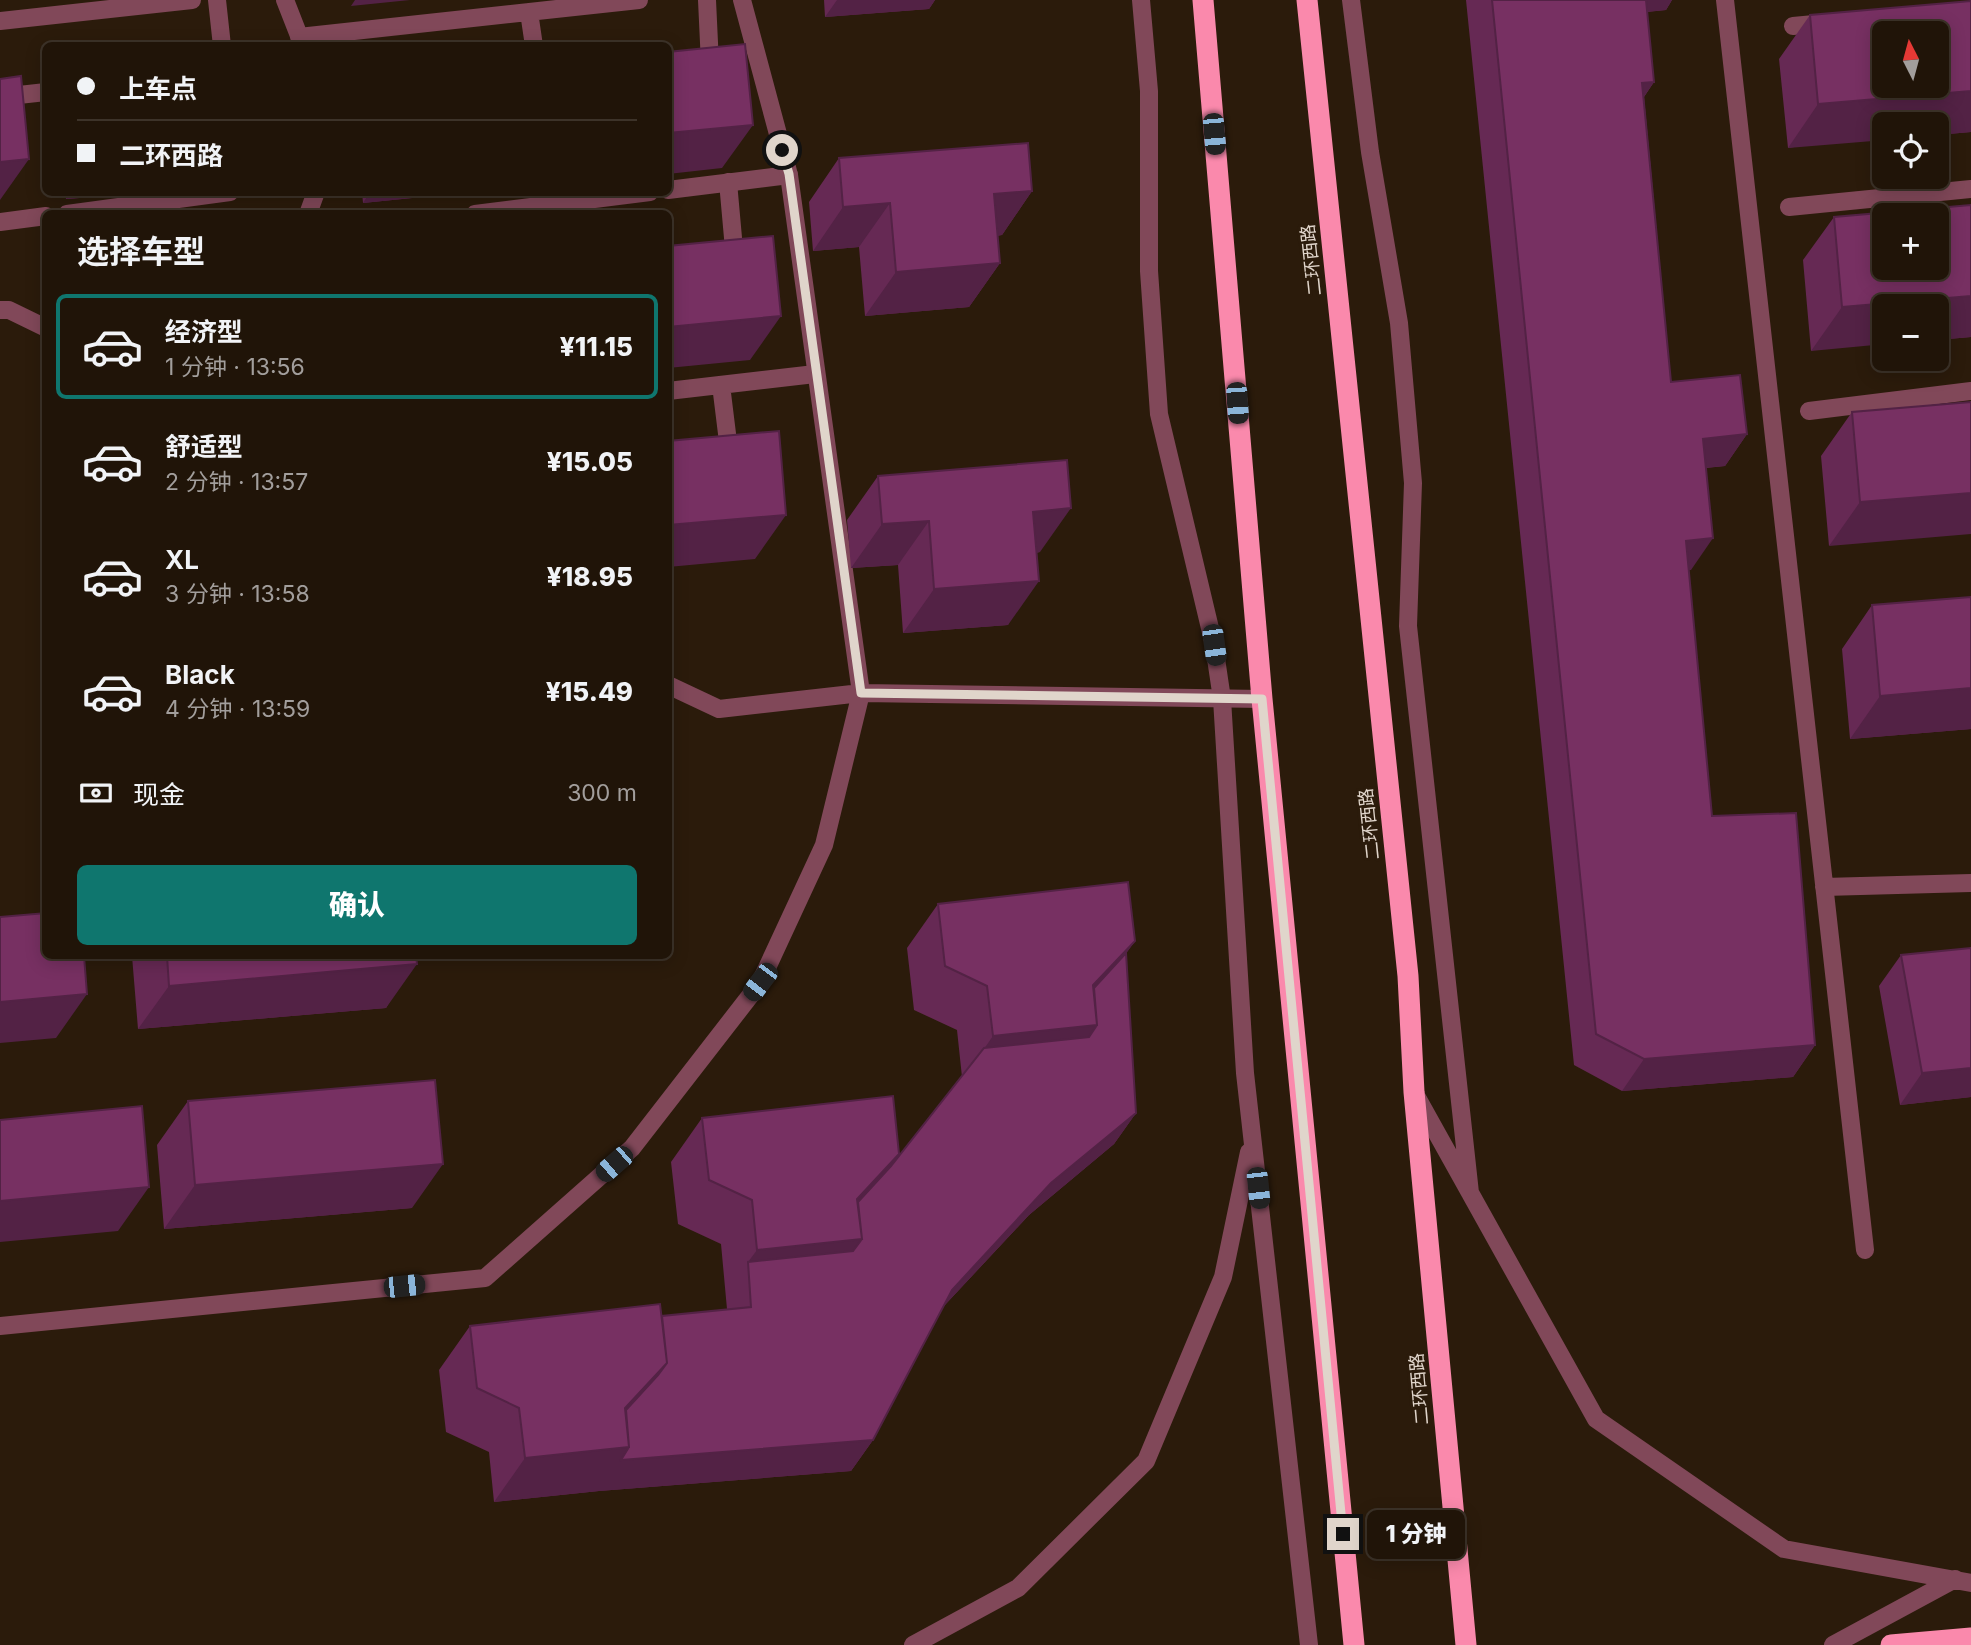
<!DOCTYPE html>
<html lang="zh">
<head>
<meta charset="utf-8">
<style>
	:root { --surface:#201408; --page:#2d2116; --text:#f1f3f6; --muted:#a29e9c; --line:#3d3329; --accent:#0f766e }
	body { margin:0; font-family:Inter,"Noto Sans SC",sans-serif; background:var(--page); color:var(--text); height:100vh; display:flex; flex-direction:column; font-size:26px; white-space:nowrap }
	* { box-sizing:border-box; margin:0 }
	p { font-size:23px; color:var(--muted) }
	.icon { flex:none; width:38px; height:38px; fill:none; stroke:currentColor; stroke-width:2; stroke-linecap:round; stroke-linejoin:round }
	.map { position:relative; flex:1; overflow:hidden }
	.panel { position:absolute; left:42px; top:210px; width:630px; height:749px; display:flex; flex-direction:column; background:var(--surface); border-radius:10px; box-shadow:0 4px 18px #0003,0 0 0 2px var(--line) }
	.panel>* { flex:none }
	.hud { position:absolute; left:42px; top:42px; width:630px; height:154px; border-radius:10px; box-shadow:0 4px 18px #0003,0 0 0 2px var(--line); display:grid; align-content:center; height:154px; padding:0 35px; background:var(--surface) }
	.needle { width:46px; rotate:354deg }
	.tools { position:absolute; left:1872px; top:21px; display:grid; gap:14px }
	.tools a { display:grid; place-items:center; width:77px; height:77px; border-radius:10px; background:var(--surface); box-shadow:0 4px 18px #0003,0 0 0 2px var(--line); font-size:35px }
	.end { position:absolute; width:32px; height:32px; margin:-16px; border:9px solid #e0d5cb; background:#111; box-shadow:0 0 0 4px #111 }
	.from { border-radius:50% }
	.bubble { position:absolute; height:49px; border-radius:10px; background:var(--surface); box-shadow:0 4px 18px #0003,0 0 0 2px var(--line); font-size:23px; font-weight:800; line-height:49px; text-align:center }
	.car { position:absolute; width:21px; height:42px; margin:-21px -10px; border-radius:9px; box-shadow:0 0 5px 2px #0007; background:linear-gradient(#222 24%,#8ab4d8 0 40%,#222 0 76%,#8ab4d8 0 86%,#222 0) }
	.hud b { display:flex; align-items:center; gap:24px; height:66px; font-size:26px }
	.hud b+b { border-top:2px solid var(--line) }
	.hud i { width:18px; height:18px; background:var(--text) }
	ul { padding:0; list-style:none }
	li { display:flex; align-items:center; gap:21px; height:105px; margin:0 14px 10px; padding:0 21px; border:4px solid transparent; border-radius:10px }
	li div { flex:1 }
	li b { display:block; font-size:26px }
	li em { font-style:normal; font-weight:800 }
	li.current { border-color:var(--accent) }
	li>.icon { width:63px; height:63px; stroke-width:1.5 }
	h2 { padding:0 35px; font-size:32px; line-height:84px }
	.pay { display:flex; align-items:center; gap:18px; height:77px; padding:0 35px; font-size:26px }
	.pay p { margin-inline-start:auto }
	.action { display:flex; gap:14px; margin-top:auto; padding:14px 35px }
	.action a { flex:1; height:80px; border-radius:10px; background:var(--accent); color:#fff; font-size:28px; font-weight:800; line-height:80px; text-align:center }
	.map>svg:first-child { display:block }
</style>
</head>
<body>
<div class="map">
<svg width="1971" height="1645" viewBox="0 0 1971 1645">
	<rect width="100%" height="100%" fill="#2b1b0b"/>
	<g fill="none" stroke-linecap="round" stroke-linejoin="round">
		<path stroke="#814859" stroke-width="18" d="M 217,0 L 222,46
			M 285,0 L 303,46
			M 1141,0 L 1149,91 L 1149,271 L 1159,414 L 1214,645 L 1222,699 L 1245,1073 L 1309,1645
			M 1351,0 L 1370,152 L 1399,323 L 1413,483 L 1408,626 L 1470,1193
			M 529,12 L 534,46
			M 0,21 L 192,0
			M 1793,26 L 1825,23
			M 299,37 L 639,0
			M 668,68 L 710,64 L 707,0
			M 0,97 L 46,92
			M 728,182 L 735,260 L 731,260
			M 668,190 L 789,175
			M 1789,207 L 1971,189
			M 67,214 L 230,192
			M 308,214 L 316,192
			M 475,214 L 650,192
			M 0,222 L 46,216
			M 721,385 L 730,458
			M 668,391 L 815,374
			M 1809,411 L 1971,391
			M 1415,1094 L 1596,1419 L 1784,1549 L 1971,1583
			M 913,1645 L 1018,1588 L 1146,1461 L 1223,1277 L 1249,1152
			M 1833,1645 L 1955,1579"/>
		<path stroke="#814859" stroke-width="18" d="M 1725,0 L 1865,1250
			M 0,310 L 9,310 L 46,328
			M 668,685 L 719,709 L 861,693 L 1262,699
			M 1824,887 L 1971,883
			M 0,1326 L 485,1278 L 632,1148 L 760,983 L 824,845 L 861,693 L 789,175 L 742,0"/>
		<path stroke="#fa89ac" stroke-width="21" d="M 1203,0 L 1262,699 L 1354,1645
			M 1307,0 L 1408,976 L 1414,1092 L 1466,1645
			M 1891,1645 L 1971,1638"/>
	</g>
	<path fill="#662954" d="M 824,0 L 935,0 L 929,9 L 825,17 Z
		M 1466,0 L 1672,0 L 1666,10 L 1647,12 L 1654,82 L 1644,97 L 1671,382 L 1747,434 L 1725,466 L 1706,468 L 1691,570 L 1688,570 L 1712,816 L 1815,1045 L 1793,1077 L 1622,1091 L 1574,1065 Z
		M 1810,15 L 1971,132 L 1937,135 L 1937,124 L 1788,148 L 1779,59 Z
		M 839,158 L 1032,191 L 1002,235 L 997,236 L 1000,263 L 969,307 L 865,316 L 859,247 L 813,251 L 809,202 Z
		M 65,192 L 159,192 L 66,199 Z
		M 362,192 L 471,192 L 363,203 Z
		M 1971,205 L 1971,337 L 1937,340 L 1937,306 L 1811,351 L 1803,260 L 1834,217 Z
		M 1971,402 L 1829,546 L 1821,456 L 1852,412 Z
		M 878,476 L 1040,552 L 1036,553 L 1008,625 L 903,633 L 898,565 L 851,568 L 847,520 Z
		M 1971,597 L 1971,729 L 1850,739 L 1842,649 L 1872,605 Z
		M 938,904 L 1135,941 L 1126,953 L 1136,1113 L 1114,1144 L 1029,1215 L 943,1307 L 873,1440 L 851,1471 L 599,1491 L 494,1502 L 489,1452 L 446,1432 L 439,1370 L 470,1326 L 662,1316 L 727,1309 L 721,1244 L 678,1224 L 671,1162 L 702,1118 L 899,1154 L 891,1166 L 962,1077 L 957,1030 L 914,1010 L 907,948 Z
		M 1971,948 L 1971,1097 L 1900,1105 L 1879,986 L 1901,955 Z
		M 132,956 L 416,956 L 386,1008 L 138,1029 Z
		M 188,1101 L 412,1208 L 164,1229 L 157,1145 Z"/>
	<path fill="#532245" d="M 355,0 L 410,0 L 351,6 Z
		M 837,0 L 935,0 L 929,9 L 825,17 Z
		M 1633,0 L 1672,0 L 1666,10 L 1622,14 Z
		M 1654,82 L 1632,114 L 1642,83 Z
		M 1971,91 L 1971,132 L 1937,135 L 1937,124 L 1885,124 L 1885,140 L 1788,148 L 1818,104 Z
		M 753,125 L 722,168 L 668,174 L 668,133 Z
		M 29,159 L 0,200 L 0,162 Z
		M 1032,191 L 1002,235 L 963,238 L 994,194 Z
		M 70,192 L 159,192 L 66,199 Z
		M 370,192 L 471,192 L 363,203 Z
		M 890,203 L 859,247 L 813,251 L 843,207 Z
		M 1000,263 L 969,307 L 865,316 L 896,272 Z
		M 1971,296 L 1971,337 L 1937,340 L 1937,306 L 1885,306 L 1885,344 L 1811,351 L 1842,307 Z
		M 781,316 L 750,360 L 668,368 L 668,327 Z
		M 1747,434 L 1725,466 L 1681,470 L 1703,439 Z
		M 1971,493 L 1971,534 L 1829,546 L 1860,502 Z
		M 1071,508 L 1040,552 L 1002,556 L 1033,512 Z
		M 786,515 L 755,559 L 668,567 L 668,525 Z
		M 929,521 L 898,565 L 851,568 L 882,524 Z
		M 1713,538 L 1691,570 L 1664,572 L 1686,541 Z
		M 1039,581 L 1008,625 L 903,633 L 934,589 Z
		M 1971,688 L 1971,729 L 1850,739 L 1880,696 Z
		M 1135,941 L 1104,985 L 1085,1005 L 1093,985 Z
		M 417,964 L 386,1008 L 138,1029 L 169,986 Z
		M 87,994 L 56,1038 L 0,1043 L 0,1002 Z
		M 1097,1025 L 1067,1069 L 962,1080 L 993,1036 Z
		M 1815,1045 L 1793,1077 L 1622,1091 L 1644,1059 Z
		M 1971,1068 L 1971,1097 L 1900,1105 L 1922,1073 Z
		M 1136,1113 L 1114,1144 L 1029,1215 L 930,1321 L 952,1290 L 1051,1183 Z
		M 899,1154 L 869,1198 L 850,1218 L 857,1199 Z
		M 443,1164 L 412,1208 L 164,1229 L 195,1185 Z
		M 149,1187 L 118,1231 L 0,1242 L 0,1201 Z
		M 862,1239 L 831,1283 L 748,1262 L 757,1250 Z
		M 667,1363 L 636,1407 L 617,1427 L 625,1408 Z
		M 873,1440 L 851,1471 L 599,1491 L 494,1502 L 525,1458 L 629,1447 Z"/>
	<path fill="#773062" stroke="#532245" stroke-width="2" fill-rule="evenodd" d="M 1492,0 L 1646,0 L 1654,82 L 1642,83 L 1671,382 L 1740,375 L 1747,434 L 1703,439 L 1713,538 L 1686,541 L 1712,816 L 1796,813 L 1815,1045 L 1644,1059 L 1596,1034 Z
		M 1971,1 L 1971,91 L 1818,104 L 1810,15 ZM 1885,33 L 1937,33 L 1937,86 L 1885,86 Z
		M 745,44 L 753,125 L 668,133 L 668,52 Z
		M 21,76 L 29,159 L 0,162 L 0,79 Z
		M 1028,143 L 1032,191 L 994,194 L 1000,263 L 896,272 L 890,203 L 843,207 L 839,158 Z
		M 1971,205 L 1971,296 L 1842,307 L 1834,217 ZM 1885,215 L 1937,215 L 1937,268 L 1885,268 Z
		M 773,236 L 781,316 L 668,327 L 668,246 Z
		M 1971,402 L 1971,493 L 1860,502 L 1852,412 Z
		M 779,431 L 786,515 L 668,525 L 668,441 Z
		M 1067,460 L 1071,508 L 1033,512 L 1039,581 L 934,589 L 929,521 L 882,524 L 878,476 Z
		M 1971,597 L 1971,688 L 1880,696 L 1872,605 Z
		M 1128,882 L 1135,941 L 1093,985 L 1097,1025 L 993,1036 L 987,986 L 945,966 L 938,904 Z
		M 46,913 L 46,956 L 84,956 L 87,994 L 0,1002 L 0,917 Z
		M 1971,948 L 1971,1068 L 1922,1073 L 1901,955 Z
		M 1126,953 L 1136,1113 L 1051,1183 L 952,1290 L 873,1440 L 621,1460 L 629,1447 L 626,1410 L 658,1375 L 667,1363 L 662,1316 L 751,1307 L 748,1262 L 853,1251 L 862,1239 L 858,1202 L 891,1166 L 984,1048 L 1089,1037 L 1097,1025 L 1094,988 Z
		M 167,956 L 416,956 L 417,964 L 169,986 Z
		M 435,1080 L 443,1164 L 195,1185 L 188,1101 Z
		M 893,1096 L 899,1154 L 857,1199 L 862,1239 L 757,1250 L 752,1200 L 709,1180 L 702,1118 Z
		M 142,1106 L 149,1187 L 0,1201 L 0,1120 Z
		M 660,1304 L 667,1363 L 625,1408 L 629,1447 L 525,1458 L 519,1408 L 477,1388 L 470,1326 Z"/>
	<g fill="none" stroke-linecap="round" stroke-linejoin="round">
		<path stroke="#e0d5cb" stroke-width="9" d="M 782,150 L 789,174 L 861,693 L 1262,699 L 1343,1534"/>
	</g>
	<g text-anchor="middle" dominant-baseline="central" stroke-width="6" stroke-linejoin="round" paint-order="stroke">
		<g font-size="18" fill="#e0d5cb" stroke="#2b1b0b">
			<text transform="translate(1311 260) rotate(-96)">二环西路</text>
			<text transform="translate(1369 824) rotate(-96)">二环西路</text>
			<text transform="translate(1419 1389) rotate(-95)">二环西路</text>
		</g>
	</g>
</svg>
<div class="tools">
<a><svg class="needle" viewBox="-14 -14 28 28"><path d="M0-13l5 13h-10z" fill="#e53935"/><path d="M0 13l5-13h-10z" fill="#a29e9c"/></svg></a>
<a><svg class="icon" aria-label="locate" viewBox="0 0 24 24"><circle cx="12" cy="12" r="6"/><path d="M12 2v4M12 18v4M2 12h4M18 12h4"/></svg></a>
<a>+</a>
<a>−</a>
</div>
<i class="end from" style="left:782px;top:150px"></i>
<i class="end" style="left:1343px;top:1534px"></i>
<div class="bubble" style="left:1367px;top:1510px;width:98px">1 分钟</div>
<i class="car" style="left:1214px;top:134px;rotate:175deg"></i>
<i class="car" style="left:1237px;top:403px;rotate:176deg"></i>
<i class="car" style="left:1214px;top:645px;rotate:172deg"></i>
<i class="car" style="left:760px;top:982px;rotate:217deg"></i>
<i class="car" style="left:614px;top:1164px;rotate:229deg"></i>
<i class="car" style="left:1258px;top:1188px;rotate:174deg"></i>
<i class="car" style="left:404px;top:1286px;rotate:84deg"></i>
<div class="hud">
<b><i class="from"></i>上车点</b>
<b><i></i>二环西路</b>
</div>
<section class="panel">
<h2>选择车型</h2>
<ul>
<li class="current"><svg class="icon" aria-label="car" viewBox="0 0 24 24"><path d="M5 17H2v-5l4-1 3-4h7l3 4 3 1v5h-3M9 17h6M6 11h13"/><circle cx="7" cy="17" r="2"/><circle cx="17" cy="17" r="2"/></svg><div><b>经济型</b><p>1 分钟 · 13:56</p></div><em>¥11.15</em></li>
<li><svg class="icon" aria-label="car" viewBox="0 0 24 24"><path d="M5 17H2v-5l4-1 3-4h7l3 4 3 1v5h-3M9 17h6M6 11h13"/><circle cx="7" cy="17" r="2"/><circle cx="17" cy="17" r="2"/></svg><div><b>舒适型</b><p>2 分钟 · 13:57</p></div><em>¥15.05</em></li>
<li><svg class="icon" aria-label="car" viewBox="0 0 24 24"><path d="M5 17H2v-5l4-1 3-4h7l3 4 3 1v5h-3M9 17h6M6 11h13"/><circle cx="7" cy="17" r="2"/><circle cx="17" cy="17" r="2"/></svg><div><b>XL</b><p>3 分钟 · 13:58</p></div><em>¥18.95</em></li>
<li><svg class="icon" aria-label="car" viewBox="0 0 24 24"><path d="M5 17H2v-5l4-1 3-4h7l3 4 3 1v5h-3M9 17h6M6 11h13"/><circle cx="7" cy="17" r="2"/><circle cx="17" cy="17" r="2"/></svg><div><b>Black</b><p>4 分钟 · 13:59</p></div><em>¥15.49</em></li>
</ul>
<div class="pay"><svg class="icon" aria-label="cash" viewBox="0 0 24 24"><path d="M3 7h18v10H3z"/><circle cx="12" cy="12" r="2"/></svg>现金<p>300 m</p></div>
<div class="action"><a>确认</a></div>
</section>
</div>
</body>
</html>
